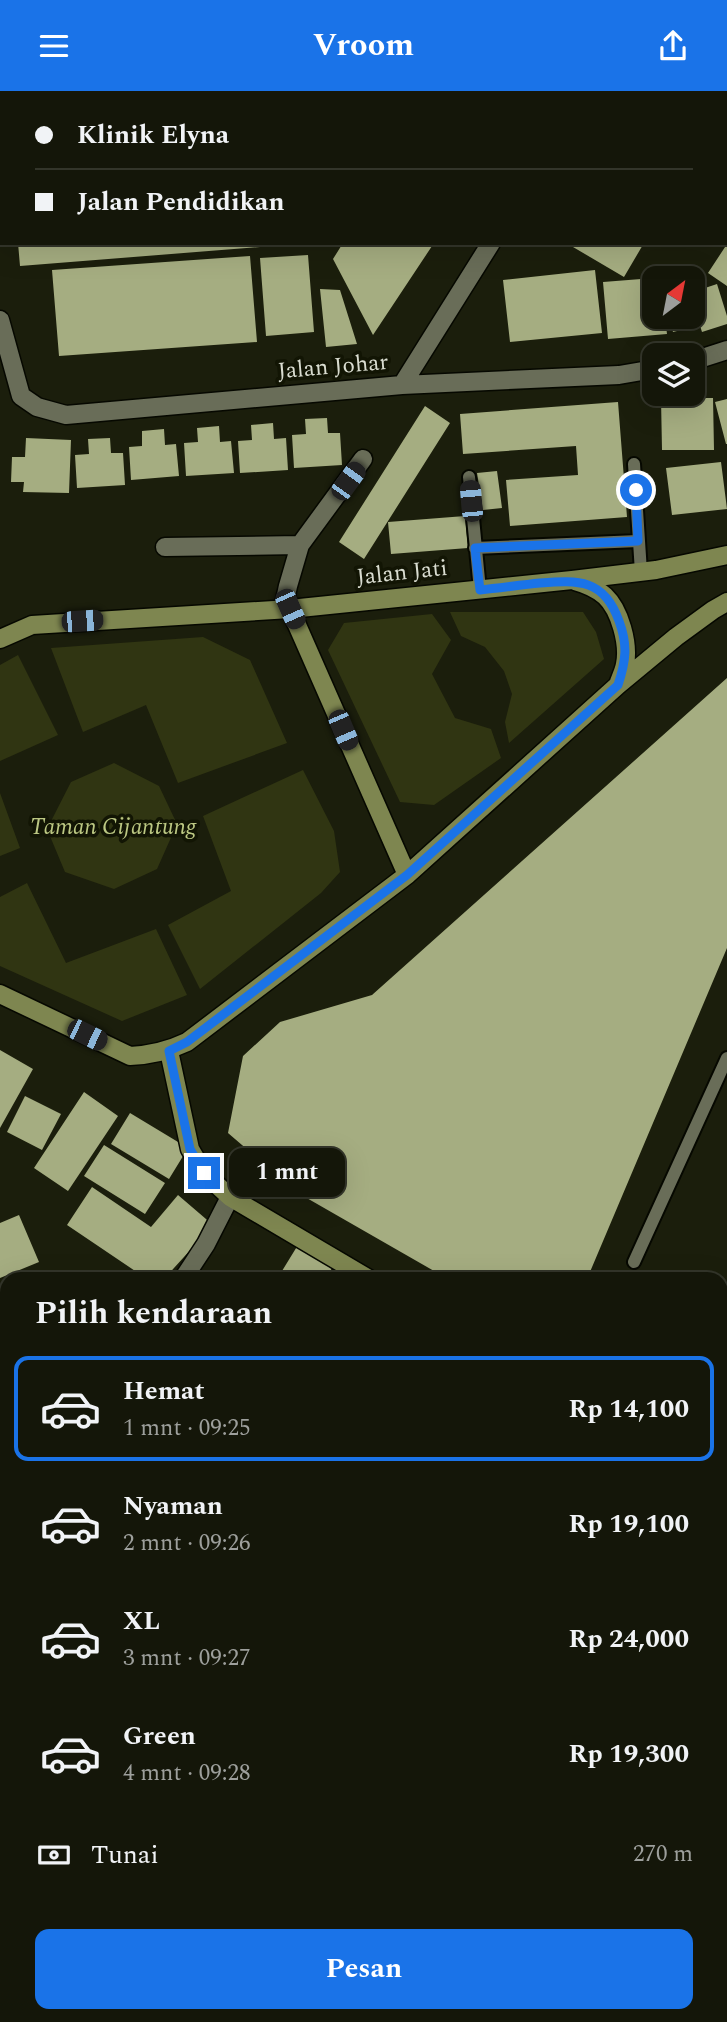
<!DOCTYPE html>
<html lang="id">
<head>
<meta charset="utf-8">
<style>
	:root { --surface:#141609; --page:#212317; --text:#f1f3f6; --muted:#9d9f9c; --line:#33352a; --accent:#1a73e8 }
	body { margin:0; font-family:Spectral,serif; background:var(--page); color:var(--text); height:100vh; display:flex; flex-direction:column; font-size:26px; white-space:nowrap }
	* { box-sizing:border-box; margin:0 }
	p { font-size:23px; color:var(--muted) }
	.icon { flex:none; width:38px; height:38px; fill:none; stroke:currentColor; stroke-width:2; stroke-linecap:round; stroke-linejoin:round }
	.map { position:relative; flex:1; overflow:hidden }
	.details { position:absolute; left:0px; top:1181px; width:728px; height:751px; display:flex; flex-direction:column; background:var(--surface); border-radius:21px 21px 0 0; box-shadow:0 7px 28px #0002,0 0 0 2px var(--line) }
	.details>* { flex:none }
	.guide { position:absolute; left:0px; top:0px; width:728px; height:154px; box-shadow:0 7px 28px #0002,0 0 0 2px var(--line); display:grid; align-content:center; height:154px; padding:0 35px; background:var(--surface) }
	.needle { width:46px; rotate:32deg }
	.buttons { position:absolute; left:642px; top:175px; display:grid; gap:14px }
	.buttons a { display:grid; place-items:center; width:63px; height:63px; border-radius:14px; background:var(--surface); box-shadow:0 7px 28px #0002,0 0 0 2px var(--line); font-size:35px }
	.end { position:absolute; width:32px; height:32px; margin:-16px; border:9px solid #1a73e8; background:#fff; box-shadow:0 0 0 4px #fff }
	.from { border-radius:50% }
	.bubble { position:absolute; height:49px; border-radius:14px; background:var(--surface); box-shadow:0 7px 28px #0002,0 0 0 2px var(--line); font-size:23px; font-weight:700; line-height:49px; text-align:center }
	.car { position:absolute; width:21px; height:42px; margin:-21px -10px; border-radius:9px; box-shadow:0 0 5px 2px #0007; background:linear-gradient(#222 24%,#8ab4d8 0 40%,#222 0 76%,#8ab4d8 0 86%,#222 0) }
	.guide b { display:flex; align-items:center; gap:24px; height:66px; font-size:26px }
	.guide b+b { border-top:2px solid var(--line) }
	.guide i { width:18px; height:18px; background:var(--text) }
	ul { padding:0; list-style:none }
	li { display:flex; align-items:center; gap:21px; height:105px; margin:0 14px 10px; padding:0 21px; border:4px solid transparent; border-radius:14px }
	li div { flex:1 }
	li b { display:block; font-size:26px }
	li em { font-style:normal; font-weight:700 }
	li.current { border-color:var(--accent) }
	li>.icon { width:63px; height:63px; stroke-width:1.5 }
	h2 { padding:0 35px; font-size:32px; line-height:84px }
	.pay { display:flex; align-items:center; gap:18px; height:77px; padding:0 35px; font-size:26px }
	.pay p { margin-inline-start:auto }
	.button { display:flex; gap:14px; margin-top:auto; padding:14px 35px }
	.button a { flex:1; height:80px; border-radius:14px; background:var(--accent); color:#fff; font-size:28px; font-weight:700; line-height:80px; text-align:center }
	header { display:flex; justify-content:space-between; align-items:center; height:91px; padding:0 35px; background:var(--accent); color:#fff; font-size:32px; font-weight:700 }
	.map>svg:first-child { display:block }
</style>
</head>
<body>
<header><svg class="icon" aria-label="menu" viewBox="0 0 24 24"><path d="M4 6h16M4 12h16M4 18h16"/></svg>Vroom<svg class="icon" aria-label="share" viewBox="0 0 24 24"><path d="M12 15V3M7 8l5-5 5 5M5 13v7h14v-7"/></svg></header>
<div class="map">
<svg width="727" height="1931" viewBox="0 0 727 1931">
	<rect width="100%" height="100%" fill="#1b1e0c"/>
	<path fill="#303512" d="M 450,521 L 583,521 L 596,541 L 604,568 L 509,652 L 505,631 L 512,603 L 504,580 L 485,556 L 461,545 Z
		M 432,523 L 451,549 L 432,583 L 455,627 L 491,638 L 501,667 L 434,714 L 400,711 L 328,559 L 344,532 Z
		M 203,546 L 250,569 L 287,652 L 178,692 L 146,614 L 83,641 L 51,557 Z
		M 18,564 L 58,644 L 0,670 L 0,574 Z
		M 114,672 L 159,695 L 177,733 L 157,778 L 114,798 L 65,781 L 47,738 L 71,691 Z
		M 303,679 L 334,740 L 340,781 L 321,802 L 200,898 L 168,834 L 231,800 L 203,725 Z
		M 0,702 L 20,757 L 0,765 Z
		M 27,792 L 66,872 L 156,838 L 187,904 L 122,930 L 0,875 L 0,806 Z"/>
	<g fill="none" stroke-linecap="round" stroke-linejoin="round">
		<path stroke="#525930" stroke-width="54" d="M 721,1274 L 727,1259
			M 489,1931 L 491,1925"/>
	</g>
	<path fill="#a5ad81" d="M 18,152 L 272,152 L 272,155 L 20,175 Z
		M 343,152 L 434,152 L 373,244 L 333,168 Z
		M 575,152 L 644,152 L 624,186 L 573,156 Z
		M 727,153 L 727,195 L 708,182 Z
		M 308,164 L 314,241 L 266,245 L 260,167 Z
		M 250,165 L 257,251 L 59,265 L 52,179 Z
		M 595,179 L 602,242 L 510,251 L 503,189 Z
		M 654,187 L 654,226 L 665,226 L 667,243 L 608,248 L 603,191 Z
		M 717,193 L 727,225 L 727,233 L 702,241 L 693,213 L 693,201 Z
		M 320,198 L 340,199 L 357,253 L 326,256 Z
		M 669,226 L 691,226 L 693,236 L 673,241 Z
		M 661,307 L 713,307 L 714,359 L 662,359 Z
		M 727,308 L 727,353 L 726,353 L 715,311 Z
		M 618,311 L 627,426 L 510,435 L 506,389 L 578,384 L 576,355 L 463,363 L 460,323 Z
		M 425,315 L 450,332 L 364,468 L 339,451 Z
		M 327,327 L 328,342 L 340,342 L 342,374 L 294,377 L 292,344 L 306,343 L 305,328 Z
		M 273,332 L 274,348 L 286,347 L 288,379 L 240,382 L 238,350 L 252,349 L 251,334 Z
		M 219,335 L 220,351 L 231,350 L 234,382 L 186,385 L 184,352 L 198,351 L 197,337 Z
		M 164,338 L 165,354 L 176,353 L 179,385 L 131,389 L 129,356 L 142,355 L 142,340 Z
		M 26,347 L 71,349 L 69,402 L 23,401 L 24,391 L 11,391 L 12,366 L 25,366 Z
		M 110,347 L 111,362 L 123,362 L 125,394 L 77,397 L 75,364 L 89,363 L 88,348 Z
		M 721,371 L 727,418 L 672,424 L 666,377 Z
		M 497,380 L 502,417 L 483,419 L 477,382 Z
		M 465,425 L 468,457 L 391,463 L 388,431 Z
		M 727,587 L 727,857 L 587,1188 L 448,1188 L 298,1102 L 228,1042 L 243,965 L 280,931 L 372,904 Z
		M 0,959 L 33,978 L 0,1037 Z
		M 84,1001 L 118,1025 L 68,1100 L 34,1077 Z
		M 25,1005 L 61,1023 L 42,1059 L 7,1041 Z
		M 130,1022 L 188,1057 L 169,1088 L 111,1053 Z
		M 104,1054 L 165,1092 L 145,1123 L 84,1085 Z
		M 92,1096 L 151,1136 L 178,1104 L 213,1134 L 164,1188 L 147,1188 L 67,1134 Z
		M 19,1124 L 39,1171 L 0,1187 L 0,1132 Z
		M 301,1149 L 336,1171 L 325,1188 L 295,1188 L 282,1180 Z
		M 0,1195 L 7,1209 L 7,1249 L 0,1253 Z
		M 7,1313 L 7,1355 L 0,1347 L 0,1319 Z
		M 0,1398 L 7,1406 L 7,1434 L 0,1440 Z
		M 7,1448 L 7,1584 L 0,1588 L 0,1453 Z
		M 0,1648 L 7,1658 L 7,1781 L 0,1786 Z
		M 727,1782 L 727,1821 L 721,1819 L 721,1797 Z
		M 724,1835 L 727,1836 L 727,1887 L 721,1886 L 721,1851 Z
		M 721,1901 L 727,1901 L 725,1931 L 693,1931 L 693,1925 L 721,1925 Z
		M 108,1925 L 160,1925 L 159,1931 L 107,1931 Z
		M 166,1925 L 322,1925 L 320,1931 L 165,1931 Z"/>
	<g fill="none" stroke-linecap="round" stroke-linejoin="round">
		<defs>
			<path id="lane" d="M 634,373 L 641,481
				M 469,386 L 480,499
				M 475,457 L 638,450
				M 634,1171 L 727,967
				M 0,1606 L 7,1606
				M 0,1794 L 7,1789
				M 337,1931 L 338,1925"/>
			<path id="street" d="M 641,0 L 644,2
				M 286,2 L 287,0
				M 584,2 L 586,0
				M 726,58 L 727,58
				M 0,77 L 2,76
				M 0,229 L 21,305 L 37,316 L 66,324 L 402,294 L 619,284 L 654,278
				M 693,270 L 727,259
				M 402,294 L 491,152
				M 165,456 L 300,454
				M 283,518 L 288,495 L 300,454 L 363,368
				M 183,1188 L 206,1153 L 230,1106
				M 721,1712 L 727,1713"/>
			<path id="secondary" d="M 575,490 C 586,493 596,497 605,505 C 620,519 629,553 625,573 C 624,580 620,587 618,594
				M 290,518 L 407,784
				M 0,548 L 32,534 L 290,518 L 572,489 L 656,479 L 727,464
				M 0,903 L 130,965 C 151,964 168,960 187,951 L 407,784 L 618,594 L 676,546 L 713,519 L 727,511
				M 169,960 L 190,1058 L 204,1082 L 230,1106 L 369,1188
				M 397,1931 L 399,1925"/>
			<path id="highway" d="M 721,1513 L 727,1495
				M 721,1633 L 727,1611
				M 603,1931 L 604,1925
				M 647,1931 L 648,1925"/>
		</defs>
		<use href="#lane" stroke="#060800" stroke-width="16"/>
		<use href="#street" stroke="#060800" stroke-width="21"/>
		<use href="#secondary" stroke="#060800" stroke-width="21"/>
		<use href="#highway" stroke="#060800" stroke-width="24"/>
		<use href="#lane" stroke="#696d58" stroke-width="12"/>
		<use href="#street" stroke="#696d58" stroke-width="18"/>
		<use href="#secondary" stroke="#7e8650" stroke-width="18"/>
		<use href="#highway" stroke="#b0c23d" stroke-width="21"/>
	</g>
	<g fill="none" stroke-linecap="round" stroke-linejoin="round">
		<path stroke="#1a73e8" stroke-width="9" d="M 204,1082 L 190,1058 L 169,960 L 187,951 L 407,784 L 618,594 C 626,570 628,554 619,530 C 604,488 579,489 540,492 C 520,494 500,497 480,499 L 475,457 L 638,450 L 636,399"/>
	</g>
	<g text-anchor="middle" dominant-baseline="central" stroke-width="7" stroke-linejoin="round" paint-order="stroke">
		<g font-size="23" fill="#d9dcd0" stroke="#121504">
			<text transform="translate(333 276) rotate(-5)">Jalan Johar</text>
			<text transform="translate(402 482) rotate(-6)">Jalan Jati</text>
		</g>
		<g font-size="23" font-style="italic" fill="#bcc883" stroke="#121504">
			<text x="113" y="736">Taman Cijantung</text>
		</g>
	</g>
</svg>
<div class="buttons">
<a><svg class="needle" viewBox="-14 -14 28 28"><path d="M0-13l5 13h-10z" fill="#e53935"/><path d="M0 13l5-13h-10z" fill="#9d9f9c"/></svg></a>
<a><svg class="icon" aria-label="layers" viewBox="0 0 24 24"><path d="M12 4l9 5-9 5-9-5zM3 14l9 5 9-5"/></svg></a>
</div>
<i class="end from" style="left:636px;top:399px"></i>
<i class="end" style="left:204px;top:1082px"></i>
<div class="bubble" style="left:229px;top:1057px;width:116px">1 mnt</div>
<i class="car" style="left:348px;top:390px;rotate:36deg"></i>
<i class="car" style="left:471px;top:410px;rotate:355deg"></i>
<i class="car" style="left:290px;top:518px;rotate:156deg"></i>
<i class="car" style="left:82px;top:530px;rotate:86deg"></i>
<i class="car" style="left:343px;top:639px;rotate:157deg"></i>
<i class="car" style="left:87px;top:944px;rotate:116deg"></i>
<div class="guide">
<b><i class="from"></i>Klinik Elyna</b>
<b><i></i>Jalan Pendidikan</b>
</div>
<section class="details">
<h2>Pilih kendaraan</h2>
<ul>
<li class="current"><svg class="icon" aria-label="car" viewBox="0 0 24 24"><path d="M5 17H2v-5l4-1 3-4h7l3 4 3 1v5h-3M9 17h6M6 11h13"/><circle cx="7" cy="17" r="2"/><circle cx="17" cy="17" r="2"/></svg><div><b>Hemat</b><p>1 mnt · 09:25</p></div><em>Rp 14,100</em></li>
<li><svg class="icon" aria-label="car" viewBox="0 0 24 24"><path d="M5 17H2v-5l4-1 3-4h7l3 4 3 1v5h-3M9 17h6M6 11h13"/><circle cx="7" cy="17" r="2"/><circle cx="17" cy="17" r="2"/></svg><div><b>Nyaman</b><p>2 mnt · 09:26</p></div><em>Rp 19,100</em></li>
<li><svg class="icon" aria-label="car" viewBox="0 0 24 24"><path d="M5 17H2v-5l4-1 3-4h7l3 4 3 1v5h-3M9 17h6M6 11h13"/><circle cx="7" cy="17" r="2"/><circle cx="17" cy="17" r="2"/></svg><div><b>XL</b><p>3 mnt · 09:27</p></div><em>Rp 24,000</em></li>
<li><svg class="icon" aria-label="car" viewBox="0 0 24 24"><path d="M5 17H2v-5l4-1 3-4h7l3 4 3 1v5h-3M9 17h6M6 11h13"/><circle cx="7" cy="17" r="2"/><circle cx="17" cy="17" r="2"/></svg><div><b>Green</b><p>4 mnt · 09:28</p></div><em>Rp 19,300</em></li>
</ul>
<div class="pay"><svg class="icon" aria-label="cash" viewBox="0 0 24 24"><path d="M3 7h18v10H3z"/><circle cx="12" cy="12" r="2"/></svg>Tunai<p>270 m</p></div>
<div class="button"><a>Pesan</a></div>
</section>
</div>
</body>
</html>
